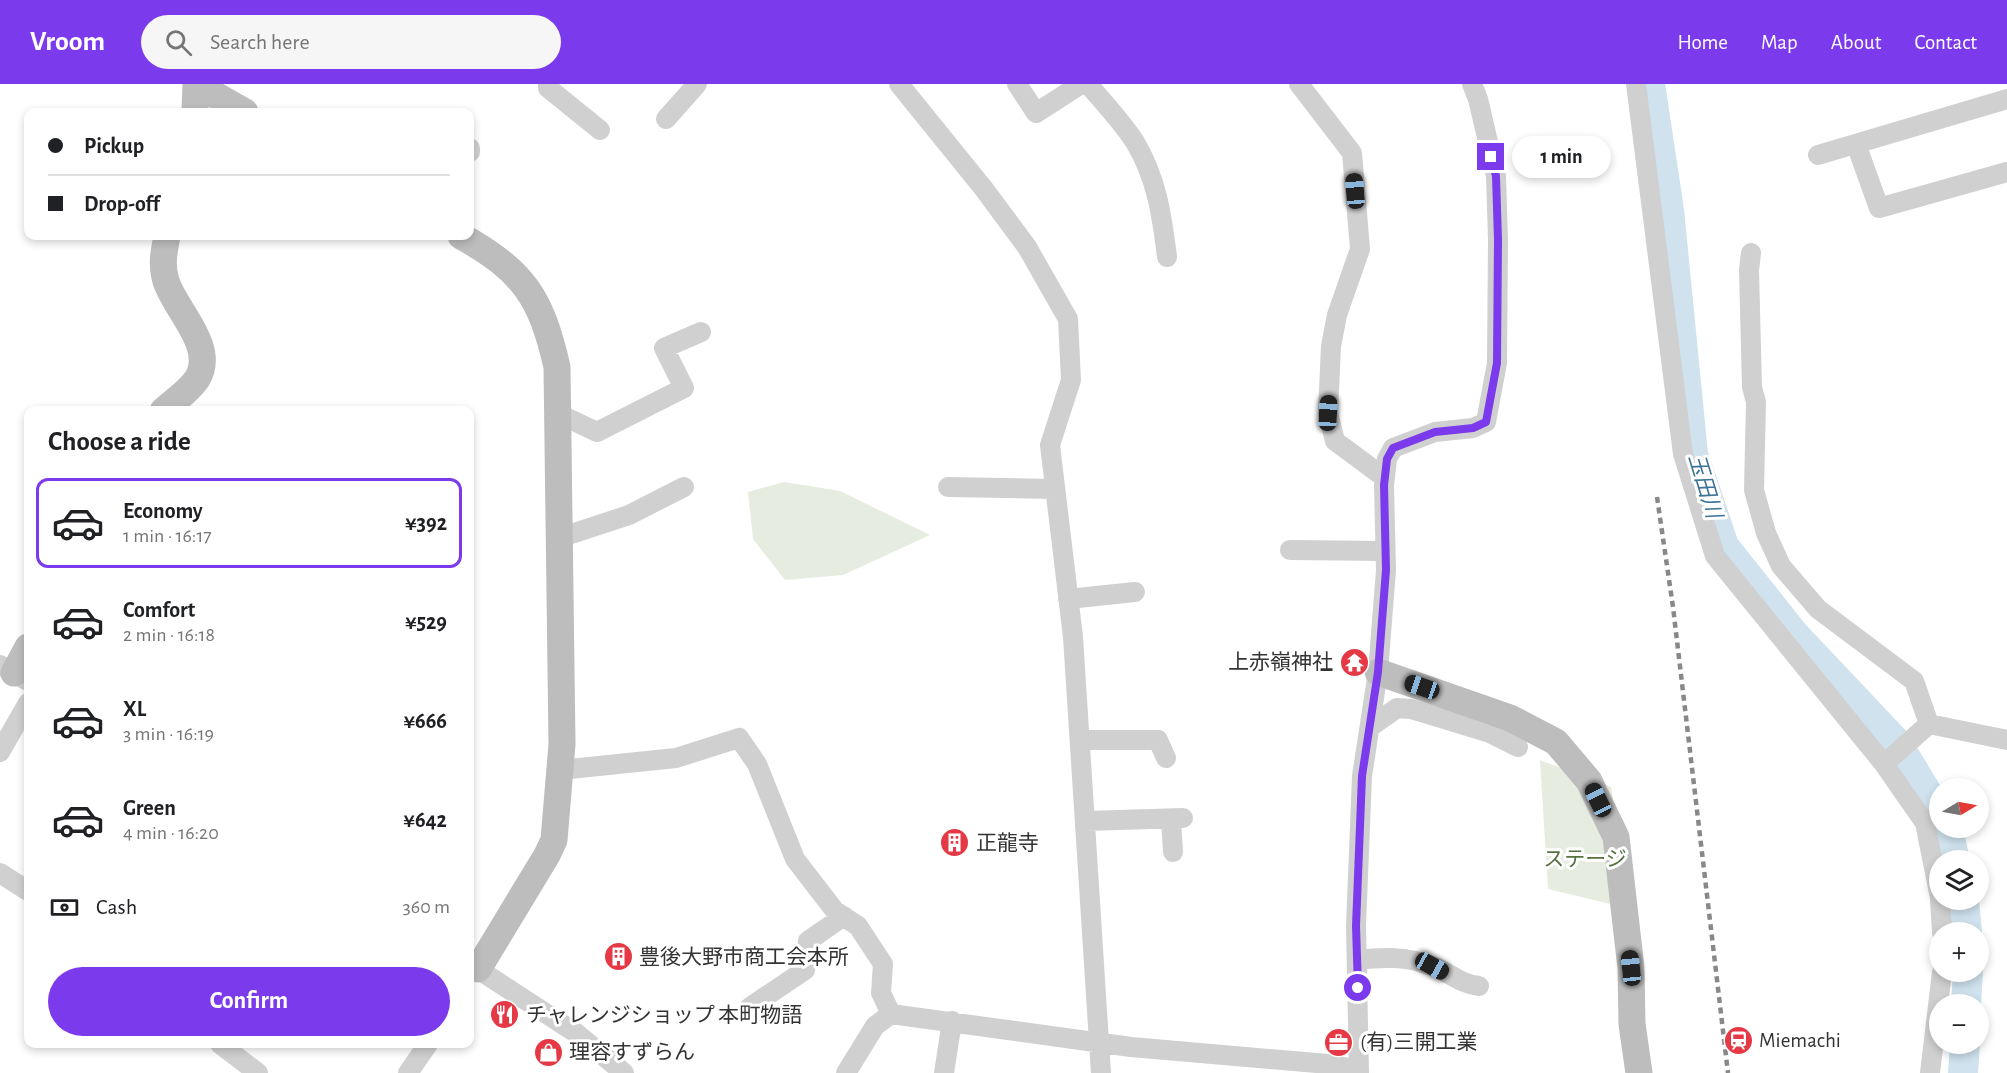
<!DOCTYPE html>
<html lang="en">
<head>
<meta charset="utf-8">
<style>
	:root { --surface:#fff; --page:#f6f6f6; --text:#202124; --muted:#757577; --line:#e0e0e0; --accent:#7c3aed }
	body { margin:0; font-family:"Alegreya Sans","Noto Sans JP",sans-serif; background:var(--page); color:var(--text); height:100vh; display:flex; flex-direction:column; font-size:22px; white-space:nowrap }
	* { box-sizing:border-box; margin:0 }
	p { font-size:20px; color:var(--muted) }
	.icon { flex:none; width:33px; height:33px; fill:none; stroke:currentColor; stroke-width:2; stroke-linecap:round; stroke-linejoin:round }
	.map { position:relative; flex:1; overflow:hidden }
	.sheet { position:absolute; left:24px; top:322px; width:450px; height:642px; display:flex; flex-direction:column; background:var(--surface); border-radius:12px; box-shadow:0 3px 9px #0003 }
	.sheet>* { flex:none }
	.banner { position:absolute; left:24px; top:24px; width:450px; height:132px; border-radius:12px; box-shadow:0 3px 9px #0003; display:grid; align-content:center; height:132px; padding:0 24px; background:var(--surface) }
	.needle { width:39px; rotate:80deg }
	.controls { position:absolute; left:1929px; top:694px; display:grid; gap:12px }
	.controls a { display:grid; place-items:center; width:60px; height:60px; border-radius:50%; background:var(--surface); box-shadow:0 3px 9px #0003; font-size:30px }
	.end { position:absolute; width:27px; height:27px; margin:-14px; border:8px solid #7c3aed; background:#fff; box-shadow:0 0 0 3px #fff }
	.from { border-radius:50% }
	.bubble { position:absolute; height:42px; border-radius:21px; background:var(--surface); box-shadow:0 3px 9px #0003; font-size:20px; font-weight:700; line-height:42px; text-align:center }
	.car { position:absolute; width:18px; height:36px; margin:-18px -9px; border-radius:8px; box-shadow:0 0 4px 2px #0007; background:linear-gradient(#222 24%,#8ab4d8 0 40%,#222 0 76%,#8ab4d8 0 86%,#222 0) }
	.banner b { display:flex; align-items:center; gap:21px; height:57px; font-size:22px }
	.banner b+b { border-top:2px solid var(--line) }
	.banner i { width:15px; height:15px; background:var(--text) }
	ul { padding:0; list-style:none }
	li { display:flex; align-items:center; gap:18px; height:90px; margin:0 12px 9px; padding:0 12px; border:3px solid transparent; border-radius:12px }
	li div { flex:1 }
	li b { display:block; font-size:22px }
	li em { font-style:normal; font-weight:700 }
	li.selected { border-color:var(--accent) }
	li>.icon { width:54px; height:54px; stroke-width:1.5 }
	h2 { padding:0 24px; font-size:27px; line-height:72px }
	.pay { display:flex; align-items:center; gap:15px; height:66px; padding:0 24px; font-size:22px }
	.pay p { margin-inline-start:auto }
	.button { display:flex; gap:12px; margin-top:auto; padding:12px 24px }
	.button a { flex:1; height:69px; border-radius:36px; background:var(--accent); color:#fff; font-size:24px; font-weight:700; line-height:69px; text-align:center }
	header { display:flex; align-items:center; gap:36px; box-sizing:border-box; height:84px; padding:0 30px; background:var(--accent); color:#fff }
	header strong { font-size:28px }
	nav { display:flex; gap:33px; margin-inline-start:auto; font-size:21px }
	.search { width:420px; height:54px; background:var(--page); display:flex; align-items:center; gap:15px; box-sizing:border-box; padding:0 21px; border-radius:33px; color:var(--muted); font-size:22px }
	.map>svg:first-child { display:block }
</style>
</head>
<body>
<header>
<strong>Vroom</strong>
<div class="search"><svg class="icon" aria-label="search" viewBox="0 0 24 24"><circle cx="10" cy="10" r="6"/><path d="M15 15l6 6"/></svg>Search here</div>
<nav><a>Home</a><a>Map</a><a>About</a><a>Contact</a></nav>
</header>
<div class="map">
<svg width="2007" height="989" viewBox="0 0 2007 989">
	<rect width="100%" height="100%" fill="#fff"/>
	<path fill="#e6ecdf" d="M 784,398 L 840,407 L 930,451 L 843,491 L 785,496 L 753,455 L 748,408 Z
		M 1540,676 L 1611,703 L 1631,825 L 1548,805 Z"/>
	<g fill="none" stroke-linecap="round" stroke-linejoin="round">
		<path stroke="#cfe2ee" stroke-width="30" d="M 1650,0 L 1669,126 L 1693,370 L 1724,462 L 1794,550 L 1897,659 L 1940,730
			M 1948,744 L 1955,777
			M 1964,816 L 1967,849
			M 1966,921 L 1968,888
			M 1963,989 L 1965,960"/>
		<path stroke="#d0d0d0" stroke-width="20" d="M 548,0 L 548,4 L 600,46
			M 899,0 L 984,105 L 1027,163 L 1068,235 L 1071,296 L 1050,361 L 1073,553 L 1101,989
			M 1017,0 L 1036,29 L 1081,0
			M 1088,0 C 1104,19 1122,38 1135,58 C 1157,95 1162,132 1167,173
			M 1299,0 L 1352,69 L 1360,165 L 1337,231 L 1331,262 L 1328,329 L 1335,357 L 1385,394
			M 1636,0 L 1683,370 L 1715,472 L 1884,680 L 1925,739 L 1940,814
			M 666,35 L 697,0
			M 1856,60 L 1879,124 L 2007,88
			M 470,68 L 470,64
			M 1818,71 L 2007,15
			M 1751,169 L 1749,186 L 1752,303 L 1756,318 L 1754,406 L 1766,449 L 1781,482 L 1818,525 L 1914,597 L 1929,640
			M 557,329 L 597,348 L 684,304 L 664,264 L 701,248
			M 948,403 L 1055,405
			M 559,454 L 629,431 L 684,403
			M 1290,466 L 1385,467
			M 1068,515 L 1135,508
			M 0,581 L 28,597
			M 1370,643 L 1397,624 L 1411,625 L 1490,649 L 1518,663
			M 1080,656 L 1158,656 L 1166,674
			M 0,668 L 28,619
			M 1884,680 L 1929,640 L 2007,656
			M 560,686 L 676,674 L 739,654 L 757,680 L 795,775 L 835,827 L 858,842 L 883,880 L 881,909 L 891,930
			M 1171,735 L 1173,768
			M 1086,737 L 1183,734
			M 0,789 L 28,807
			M 1940,816 L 1942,849
			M 1357,876 C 1383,873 1407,872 1432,882 C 1449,888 1460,900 1479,902
			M 470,880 L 576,949 L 624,989
			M 750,923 L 805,886 L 808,857 L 844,832
			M 220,960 L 258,989
			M 408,989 L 428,960
			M 846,989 L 875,942 L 891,930 L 1131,963 L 1328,980 L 1359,986
			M 944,989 L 952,937
			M 1359,989 L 1356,842 L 1362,692 L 1378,588 L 1386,486 L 1384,401 L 1387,375 L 1393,364 L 1435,348 L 1473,344 L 1486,338 L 1497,279 L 1498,156 L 1496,92 L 1478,15 L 1472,0
			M 1930,989 L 1942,888"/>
		<path stroke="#bdbdbd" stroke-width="27" d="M 196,0 L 245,28
			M 195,28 L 196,0
			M 461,152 C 523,187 541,212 557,283 L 562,660 L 554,756 L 547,771 L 478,885
			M 163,327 C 174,317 189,307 197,295 C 217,263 175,226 166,197 C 161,181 164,167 167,152
			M 1378,588 L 1510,634 L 1556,658 L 1589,697 L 1616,753 L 1631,884 L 1632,940 L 1639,989
			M 14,589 L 28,563"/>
		<path stroke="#888" stroke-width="4.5" stroke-dasharray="6 4.5" stroke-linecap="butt" d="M 1657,413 L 1673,523 L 1728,989"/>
	</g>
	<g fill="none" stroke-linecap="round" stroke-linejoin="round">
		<path stroke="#7c3aed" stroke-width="8" d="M 1358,904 L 1356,842 L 1362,692 L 1378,588 L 1386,486 L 1384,401 L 1387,375 L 1393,364 L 1435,348 L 1473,344 L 1486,338 L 1497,279 L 1498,156 L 1496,92 L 1491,73"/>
	</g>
	<defs>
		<symbol id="temple-disc" viewBox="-11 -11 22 22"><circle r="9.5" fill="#e63946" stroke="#fff"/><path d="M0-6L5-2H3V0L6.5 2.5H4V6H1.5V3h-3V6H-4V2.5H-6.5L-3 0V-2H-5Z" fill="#fff"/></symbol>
		<symbol id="building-disc" viewBox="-11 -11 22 22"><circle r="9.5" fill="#e63946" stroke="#fff"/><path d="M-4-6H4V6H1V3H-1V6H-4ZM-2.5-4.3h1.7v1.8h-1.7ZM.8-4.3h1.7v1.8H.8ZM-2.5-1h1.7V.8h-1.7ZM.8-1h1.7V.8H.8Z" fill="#fff"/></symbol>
		<symbol id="restaurant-disc" viewBox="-11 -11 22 22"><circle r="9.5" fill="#e63946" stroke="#fff"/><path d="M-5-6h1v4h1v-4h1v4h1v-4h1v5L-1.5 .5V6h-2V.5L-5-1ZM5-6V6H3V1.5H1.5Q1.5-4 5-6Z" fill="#fff"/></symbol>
		<symbol id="station-disc" viewBox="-11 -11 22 22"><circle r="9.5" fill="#e63946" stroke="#fff"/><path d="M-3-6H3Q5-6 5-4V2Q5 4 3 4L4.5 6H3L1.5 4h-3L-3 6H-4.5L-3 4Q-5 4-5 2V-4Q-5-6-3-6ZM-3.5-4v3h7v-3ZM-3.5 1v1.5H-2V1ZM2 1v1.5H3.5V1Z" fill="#fff"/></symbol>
		<symbol id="office-disc" viewBox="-11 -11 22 22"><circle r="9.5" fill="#e63946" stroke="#fff"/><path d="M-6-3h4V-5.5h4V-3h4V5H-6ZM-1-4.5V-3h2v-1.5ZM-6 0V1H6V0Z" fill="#fff"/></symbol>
		<symbol id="shop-disc" viewBox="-11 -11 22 22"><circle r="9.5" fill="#e63946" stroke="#fff"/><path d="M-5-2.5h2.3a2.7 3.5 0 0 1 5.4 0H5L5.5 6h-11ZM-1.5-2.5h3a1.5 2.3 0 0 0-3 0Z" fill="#fff"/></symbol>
	</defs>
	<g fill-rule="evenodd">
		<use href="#temple-disc" x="1338" y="562" width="33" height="33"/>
		<use href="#building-disc" x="938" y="742" width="33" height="33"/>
		<use href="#building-disc" x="602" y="856" width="33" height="33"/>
		<use href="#restaurant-disc" x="488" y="914" width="33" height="33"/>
		<use href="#station-disc" x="1722" y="940" width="33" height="33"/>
		<use href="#office-disc" x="1322" y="942" width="33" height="33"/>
		<use href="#shop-disc" x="532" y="952" width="33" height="33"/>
	</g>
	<g text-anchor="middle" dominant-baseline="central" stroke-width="6" stroke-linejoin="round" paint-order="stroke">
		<g font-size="21" fill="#333" stroke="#fff" text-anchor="start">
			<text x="1333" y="578" text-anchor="end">上赤嶺神社</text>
			<text x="976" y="759">正龍寺</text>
			<text x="639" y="873">豊後大野市商工会本所</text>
			<text x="526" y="931">チャレンジショップ 本町物語</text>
			<text x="1759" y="956">Miemachi</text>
			<text x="1360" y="958">(有)三開工業</text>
			<text x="569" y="968">理容すずらん</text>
		</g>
		<g font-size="21" fill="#56703f" stroke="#fff">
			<text x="1585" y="775">ステージ</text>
		</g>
		<g font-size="22" font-style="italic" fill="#3f7597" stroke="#fff">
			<text transform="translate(1705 402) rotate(73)">玉田川</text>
		</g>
	</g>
</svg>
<div class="controls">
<a><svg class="needle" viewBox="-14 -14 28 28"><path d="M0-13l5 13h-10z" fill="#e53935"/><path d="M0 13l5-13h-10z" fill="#757577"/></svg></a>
<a><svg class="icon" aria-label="layers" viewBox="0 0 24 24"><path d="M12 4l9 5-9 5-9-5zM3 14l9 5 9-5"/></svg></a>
<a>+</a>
<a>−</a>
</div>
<i class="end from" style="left:1358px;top:904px"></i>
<i class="end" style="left:1491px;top:73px"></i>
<div class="bubble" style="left:1512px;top:52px;width:99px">1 min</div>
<i class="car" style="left:1355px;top:107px;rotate:355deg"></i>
<i class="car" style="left:1328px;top:329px;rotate:3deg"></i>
<i class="car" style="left:1422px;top:603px;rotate:289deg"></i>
<i class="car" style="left:1598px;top:716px;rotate:334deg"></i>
<i class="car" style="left:1432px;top:882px;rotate:119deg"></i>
<i class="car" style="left:1631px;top:884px;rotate:354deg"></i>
<div class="banner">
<b><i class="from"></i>Pickup</b>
<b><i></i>Drop-off</b>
</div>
<section class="sheet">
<h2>Choose a ride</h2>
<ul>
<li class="selected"><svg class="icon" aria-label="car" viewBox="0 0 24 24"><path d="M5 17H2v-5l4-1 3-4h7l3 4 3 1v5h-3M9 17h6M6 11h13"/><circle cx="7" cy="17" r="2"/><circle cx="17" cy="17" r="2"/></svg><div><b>Economy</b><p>1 min · 16:17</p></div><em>¥392</em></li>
<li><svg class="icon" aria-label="car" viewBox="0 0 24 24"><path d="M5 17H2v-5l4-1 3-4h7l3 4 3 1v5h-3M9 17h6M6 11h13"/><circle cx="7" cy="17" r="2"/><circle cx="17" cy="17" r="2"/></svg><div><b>Comfort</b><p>2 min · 16:18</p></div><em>¥529</em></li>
<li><svg class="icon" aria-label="car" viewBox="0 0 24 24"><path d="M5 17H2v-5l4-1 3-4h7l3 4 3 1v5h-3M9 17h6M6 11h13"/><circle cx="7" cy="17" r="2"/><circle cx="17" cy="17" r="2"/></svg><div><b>XL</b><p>3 min · 16:19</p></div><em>¥666</em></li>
<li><svg class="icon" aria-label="car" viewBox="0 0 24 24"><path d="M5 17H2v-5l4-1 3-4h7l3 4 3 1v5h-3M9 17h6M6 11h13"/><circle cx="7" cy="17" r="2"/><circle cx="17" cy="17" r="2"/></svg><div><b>Green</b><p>4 min · 16:20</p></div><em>¥642</em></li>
</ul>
<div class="pay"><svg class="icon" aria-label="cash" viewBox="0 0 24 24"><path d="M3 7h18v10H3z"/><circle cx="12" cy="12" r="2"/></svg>Cash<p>360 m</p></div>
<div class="button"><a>Confirm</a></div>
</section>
</div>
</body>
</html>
